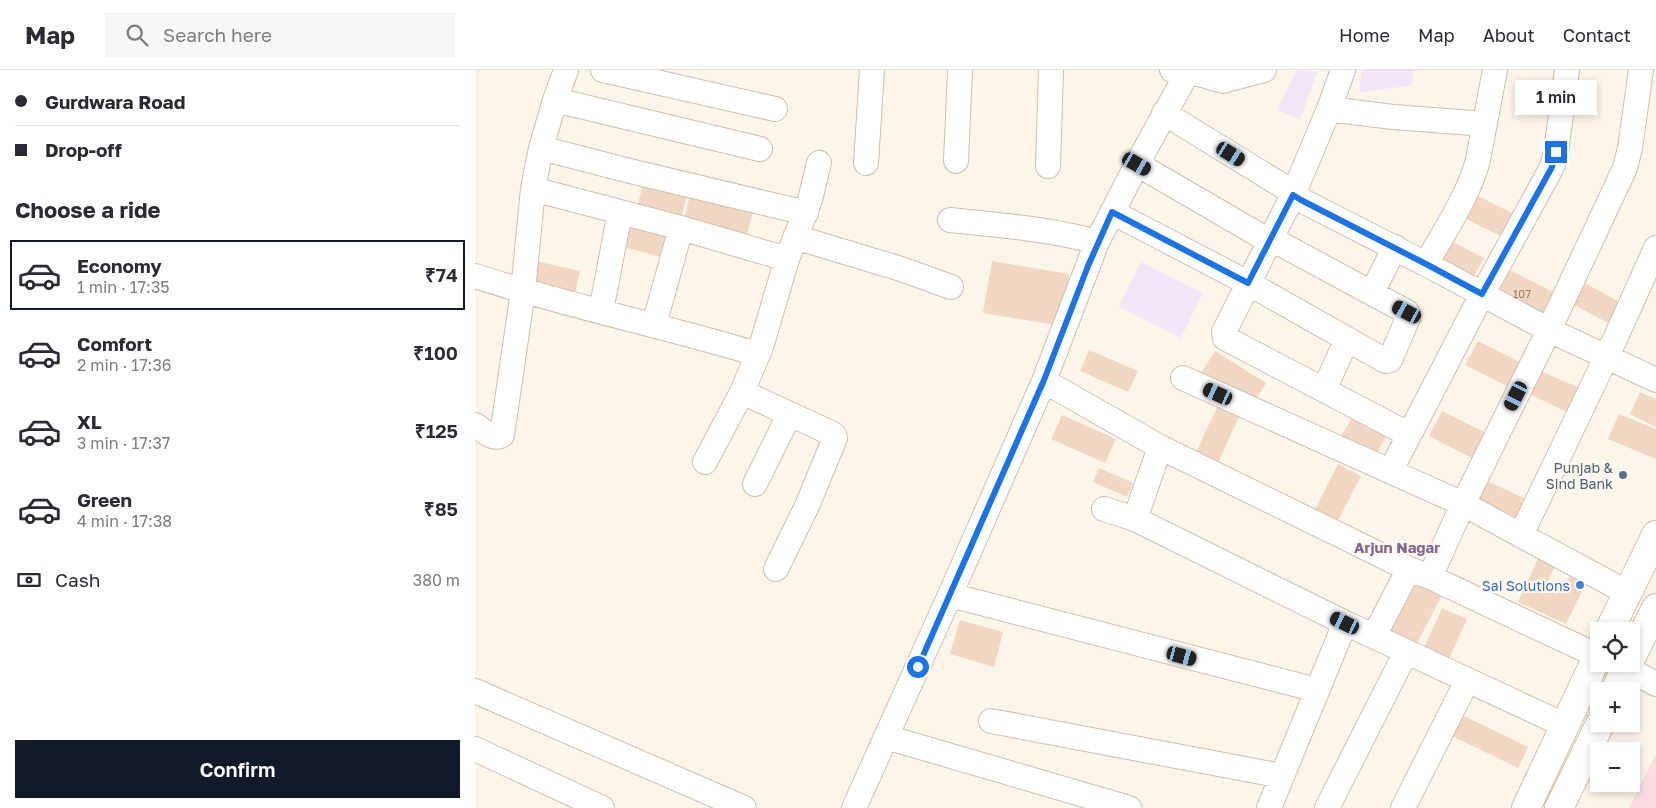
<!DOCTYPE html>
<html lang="en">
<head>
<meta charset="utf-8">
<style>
	:root { --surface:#fff; --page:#f7f7f7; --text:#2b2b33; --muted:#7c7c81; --line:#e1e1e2; --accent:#111827 }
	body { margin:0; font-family:"Golos Text",sans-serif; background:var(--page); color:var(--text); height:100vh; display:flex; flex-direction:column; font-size:19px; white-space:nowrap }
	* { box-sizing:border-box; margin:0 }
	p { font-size:16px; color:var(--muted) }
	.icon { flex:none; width:28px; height:28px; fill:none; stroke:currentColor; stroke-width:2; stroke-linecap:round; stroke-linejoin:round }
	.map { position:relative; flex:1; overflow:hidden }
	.panel { display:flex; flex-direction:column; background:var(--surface); width:475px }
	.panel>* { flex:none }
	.top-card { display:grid; align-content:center; height:110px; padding:0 15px; background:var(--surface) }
	.fabs { position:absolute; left:1115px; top:552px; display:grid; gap:10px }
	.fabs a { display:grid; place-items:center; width:50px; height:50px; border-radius:0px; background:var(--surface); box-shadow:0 2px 8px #0003; font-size:25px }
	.end { position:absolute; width:22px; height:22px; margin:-11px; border:6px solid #1a73e8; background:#fff; box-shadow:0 0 0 2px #fff }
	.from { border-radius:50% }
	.bubble { position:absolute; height:35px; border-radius:0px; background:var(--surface); box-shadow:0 2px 8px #0003; font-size:16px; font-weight:600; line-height:35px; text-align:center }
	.car { position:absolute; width:15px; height:30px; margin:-15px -8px; border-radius:6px; box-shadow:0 0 4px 1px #0007; background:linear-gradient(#222 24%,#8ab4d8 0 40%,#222 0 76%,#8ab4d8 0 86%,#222 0) }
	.top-card b { display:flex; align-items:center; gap:18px; height:48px; font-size:19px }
	.top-card b+b { border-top:1px solid var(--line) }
	.top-card i { width:12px; height:12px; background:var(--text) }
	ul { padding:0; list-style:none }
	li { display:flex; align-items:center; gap:15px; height:70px; margin:0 10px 8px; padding:0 5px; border:2px solid transparent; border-radius:0px }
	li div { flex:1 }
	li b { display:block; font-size:19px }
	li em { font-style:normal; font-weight:600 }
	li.active { border-color:var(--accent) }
	li>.icon { width:45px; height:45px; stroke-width:1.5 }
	h2 { padding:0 15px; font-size:22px; line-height:60px }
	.pay { display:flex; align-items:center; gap:12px; height:55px; padding:0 15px; font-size:19px }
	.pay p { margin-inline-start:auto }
	.button { display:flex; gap:10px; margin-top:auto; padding:10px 15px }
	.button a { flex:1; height:58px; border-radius:0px; background:var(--accent); color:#fff; font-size:20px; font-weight:600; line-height:58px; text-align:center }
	header { display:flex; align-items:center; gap:30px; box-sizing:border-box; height:70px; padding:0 25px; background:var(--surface); border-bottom:1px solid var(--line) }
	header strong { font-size:24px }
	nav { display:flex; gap:28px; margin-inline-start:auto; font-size:18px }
	.search { width:350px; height:45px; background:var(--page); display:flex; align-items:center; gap:12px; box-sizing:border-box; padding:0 18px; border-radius:0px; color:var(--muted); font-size:19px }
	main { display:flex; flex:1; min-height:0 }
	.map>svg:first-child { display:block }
</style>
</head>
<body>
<header>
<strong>Map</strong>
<div class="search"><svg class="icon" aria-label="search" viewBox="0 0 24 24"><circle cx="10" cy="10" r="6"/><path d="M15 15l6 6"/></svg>Search here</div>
<nav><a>Home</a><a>Map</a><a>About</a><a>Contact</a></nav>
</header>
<main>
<section class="panel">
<div class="top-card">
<b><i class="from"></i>Gurdwara Road</b>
<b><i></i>Drop-off</b>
</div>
<h2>Choose a ride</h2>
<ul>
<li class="active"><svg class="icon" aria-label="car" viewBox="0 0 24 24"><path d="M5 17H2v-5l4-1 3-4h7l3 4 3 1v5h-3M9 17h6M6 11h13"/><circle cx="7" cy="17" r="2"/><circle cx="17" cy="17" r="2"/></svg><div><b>Economy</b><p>1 min · 17:35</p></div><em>₹74</em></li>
<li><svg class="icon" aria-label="car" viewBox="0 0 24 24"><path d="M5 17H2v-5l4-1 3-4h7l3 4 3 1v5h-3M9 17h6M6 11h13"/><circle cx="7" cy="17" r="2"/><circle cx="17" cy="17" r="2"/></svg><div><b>Comfort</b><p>2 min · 17:36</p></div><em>₹100</em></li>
<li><svg class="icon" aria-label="car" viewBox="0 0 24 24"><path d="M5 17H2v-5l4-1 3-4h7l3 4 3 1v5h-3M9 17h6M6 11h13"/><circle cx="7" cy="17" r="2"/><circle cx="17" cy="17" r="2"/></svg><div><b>XL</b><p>3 min · 17:37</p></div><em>₹125</em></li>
<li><svg class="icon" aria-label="car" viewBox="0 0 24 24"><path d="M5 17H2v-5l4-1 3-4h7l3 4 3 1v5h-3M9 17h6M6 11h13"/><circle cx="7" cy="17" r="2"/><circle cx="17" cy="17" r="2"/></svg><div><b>Green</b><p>4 min · 17:38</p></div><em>₹85</em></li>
</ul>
<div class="pay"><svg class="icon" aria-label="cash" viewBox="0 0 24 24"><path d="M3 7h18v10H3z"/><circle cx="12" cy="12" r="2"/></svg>Cash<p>380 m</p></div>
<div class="button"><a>Confirm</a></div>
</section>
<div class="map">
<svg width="1181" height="738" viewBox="0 0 1181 738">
	<rect width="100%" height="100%" fill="#fcf6ea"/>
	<path fill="#f3e6f9" d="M 821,0 L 842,2 L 825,50 L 803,40 Z
		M 887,0 L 939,0 L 937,15 L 884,23 Z
		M 666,192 L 728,223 L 706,268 L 644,237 Z"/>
	<path fill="#fadde0" d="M 1181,684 L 1181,738 L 1154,738 Z"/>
	<path fill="#f2d7c2" d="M 169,110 L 213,121 L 205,153 L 161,142 Z
		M 216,121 L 279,138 L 270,171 L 208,154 Z
		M 995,122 L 1047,148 L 1036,171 L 983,145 Z
		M 150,147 L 201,161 L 193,189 L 142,175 Z
		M 968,167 L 1009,188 L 995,213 L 955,192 Z
		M 60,191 L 105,201 L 99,228 L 54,218 Z
		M 517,191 L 594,204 L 586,256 L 508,243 Z
		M 1027,196 L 1086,226 L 1073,252 L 1014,221 Z
		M 1106,211 L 1154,237 L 1143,258 L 1095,233 Z
		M 1003,271 L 1048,294 L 1036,318 L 990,295 Z
		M 614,280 L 663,301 L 653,322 L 605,301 Z
		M 740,281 L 791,313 L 776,337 L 725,305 Z
		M 1061,299 L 1107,319 L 1094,343 L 1050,322 Z
		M 1165,322 L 1181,329 L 1181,357 L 1155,344 Z
		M 742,337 L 764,347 L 739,401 L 717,391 Z
		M 967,341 L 1015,365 L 1001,390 L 954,366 Z
		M 880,342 L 914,361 L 900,387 L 865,368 Z
		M 1144,344 L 1181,359 L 1181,389 L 1133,369 Z
		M 587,345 L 641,369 L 630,393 L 576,369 Z
		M 863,394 L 886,406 L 859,458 L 836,447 Z
		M 624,398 L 658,413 L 652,427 L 618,412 Z
		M 1010,410 L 1051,429 L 1036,457 L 997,438 Z
		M 1067,480 L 1084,487 L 1072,514 L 1088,520 L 1099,497 L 1115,505 L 1091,554 L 1043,532 Z
		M 939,513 L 966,527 L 939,579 L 912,565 Z
		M 967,538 L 992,549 L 972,593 L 947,582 Z
		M 485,550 L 528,562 L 519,597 L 475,584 Z
		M 985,644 L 1053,677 L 1043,698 L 975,665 Z"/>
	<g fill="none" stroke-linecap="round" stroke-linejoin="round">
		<defs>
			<path id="street" d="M 128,0 L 300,39
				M 697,0 L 714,1 L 748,11 L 789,0
				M 868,0 L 854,39 L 818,125 L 749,262 L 750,268 L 933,364
				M 80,30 L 285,79
				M 854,39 L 918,47 L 1010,54
				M 689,43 L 806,115 L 826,130 L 951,194 L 1074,260 L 1181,310
				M 66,78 L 155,101 L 331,143
				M 481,91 L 485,0
				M 391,93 L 397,0
				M 573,96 L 576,0
				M 58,119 L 206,158 L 312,189
				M 637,142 L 773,213 L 909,290 L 911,291 L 915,290 L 933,248 L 933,244 L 932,242 L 802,172 L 789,168 L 662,94
				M 475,150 C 525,155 574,159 622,172
				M 320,167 L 426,199 L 476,217
				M 951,194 C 970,160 993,127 1003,90 L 1020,0
				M 0,206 C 93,236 189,256 282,284
				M 897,223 L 920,177
				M 126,241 L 145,142
				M 179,255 L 206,158
				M 708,308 L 988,434 L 1153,523
				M 569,311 L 685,377 L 934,499 L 955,507 L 1123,586
				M 849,320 L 872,269
				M 267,322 L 356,363 L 359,365 L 360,368 L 332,436 L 301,499
				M 0,355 C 8,360 18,371 27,365 L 48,221 L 58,119 L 66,78 L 80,30 L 91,0
				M 230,392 L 267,322 L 286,277 L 312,189 L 335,130 L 344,93
				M 916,400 L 1001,236 L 1077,97 L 1081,82 L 1092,0
				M 280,414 L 314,345
				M 629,439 L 660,449 L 870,553 L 1089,655
				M 660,449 L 685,377
				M 1046,465 L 1140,269 L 1181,178
				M 955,507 L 988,434 L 1074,260 L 1150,98 L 1155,78 L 1166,0
				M 475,525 L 842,620
				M 899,566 L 934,499
				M 1151,598 L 1181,614
				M 0,621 L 269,738
				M 516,651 L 807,706
				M 411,667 L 654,738
				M 0,679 L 127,738
				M 379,738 L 475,525 L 569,311 L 622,172 L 662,94 L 714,0
				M 794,738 L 870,553
				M 852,738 L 931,582
				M 928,738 L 992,611"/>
			<path id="secondary" d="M 1134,561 L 1181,465
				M 1156,588 L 1181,538
				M 1140,621 L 1153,594
				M 1051,738 L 1124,583
				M 1084,738 L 1125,654"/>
		</defs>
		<use href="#street" stroke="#cfbeaf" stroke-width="26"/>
		<use href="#secondary" stroke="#d2bfad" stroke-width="30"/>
		<use href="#street" stroke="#fff" stroke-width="24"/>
		<use href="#secondary" stroke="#fff" stroke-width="28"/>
	</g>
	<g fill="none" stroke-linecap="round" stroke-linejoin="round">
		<path stroke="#1a73e8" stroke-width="6" d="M 443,597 L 569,310 L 613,196 L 637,142 L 773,213 L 818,125 L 826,130 L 951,194 L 1007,224 L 1077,97 L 1081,82"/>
	</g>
	<circle fill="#5c6f8a" stroke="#fffaf1" stroke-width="2" cx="1148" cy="405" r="5"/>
	<circle fill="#3f7fe0" stroke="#fffaf1" stroke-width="2" cx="1105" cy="515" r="5"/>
	<g text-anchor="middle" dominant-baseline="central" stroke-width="4.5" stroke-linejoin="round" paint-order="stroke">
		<g font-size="11" fill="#967c6a">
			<text x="1047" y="223">107</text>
		</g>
		<g font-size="14" fill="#4e5e75" stroke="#fffaf1" text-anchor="end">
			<text x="1138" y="397">Punjab &amp;<tspan x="1138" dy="16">Sind Bank</tspan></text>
		</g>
		<g font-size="14" fill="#366cbe" stroke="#fffaf1" text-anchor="end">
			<text x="1095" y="515">Sai Solutions</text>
		</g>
		<g font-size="15" font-weight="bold" fill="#856593" stroke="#fffaf1">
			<text x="922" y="477">Arjun Nagar</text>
		</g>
	</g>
</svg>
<div class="fabs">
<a><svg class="icon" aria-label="locate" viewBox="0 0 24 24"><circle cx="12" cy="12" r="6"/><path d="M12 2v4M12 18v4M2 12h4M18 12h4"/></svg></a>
<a>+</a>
<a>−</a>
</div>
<i class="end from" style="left:443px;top:597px"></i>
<i class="end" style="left:1081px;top:82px"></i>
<div class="bubble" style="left:1040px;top:10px;width:82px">1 min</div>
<i class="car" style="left:756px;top:84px;rotate:122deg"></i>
<i class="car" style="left:662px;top:94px;rotate:120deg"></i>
<i class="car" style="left:932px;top:242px;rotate:298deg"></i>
<i class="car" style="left:743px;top:324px;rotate:295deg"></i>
<i class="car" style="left:1041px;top:326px;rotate:207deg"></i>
<i class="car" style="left:870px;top:553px;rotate:296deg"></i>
<i class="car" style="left:707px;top:586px;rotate:105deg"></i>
</div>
</main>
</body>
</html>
